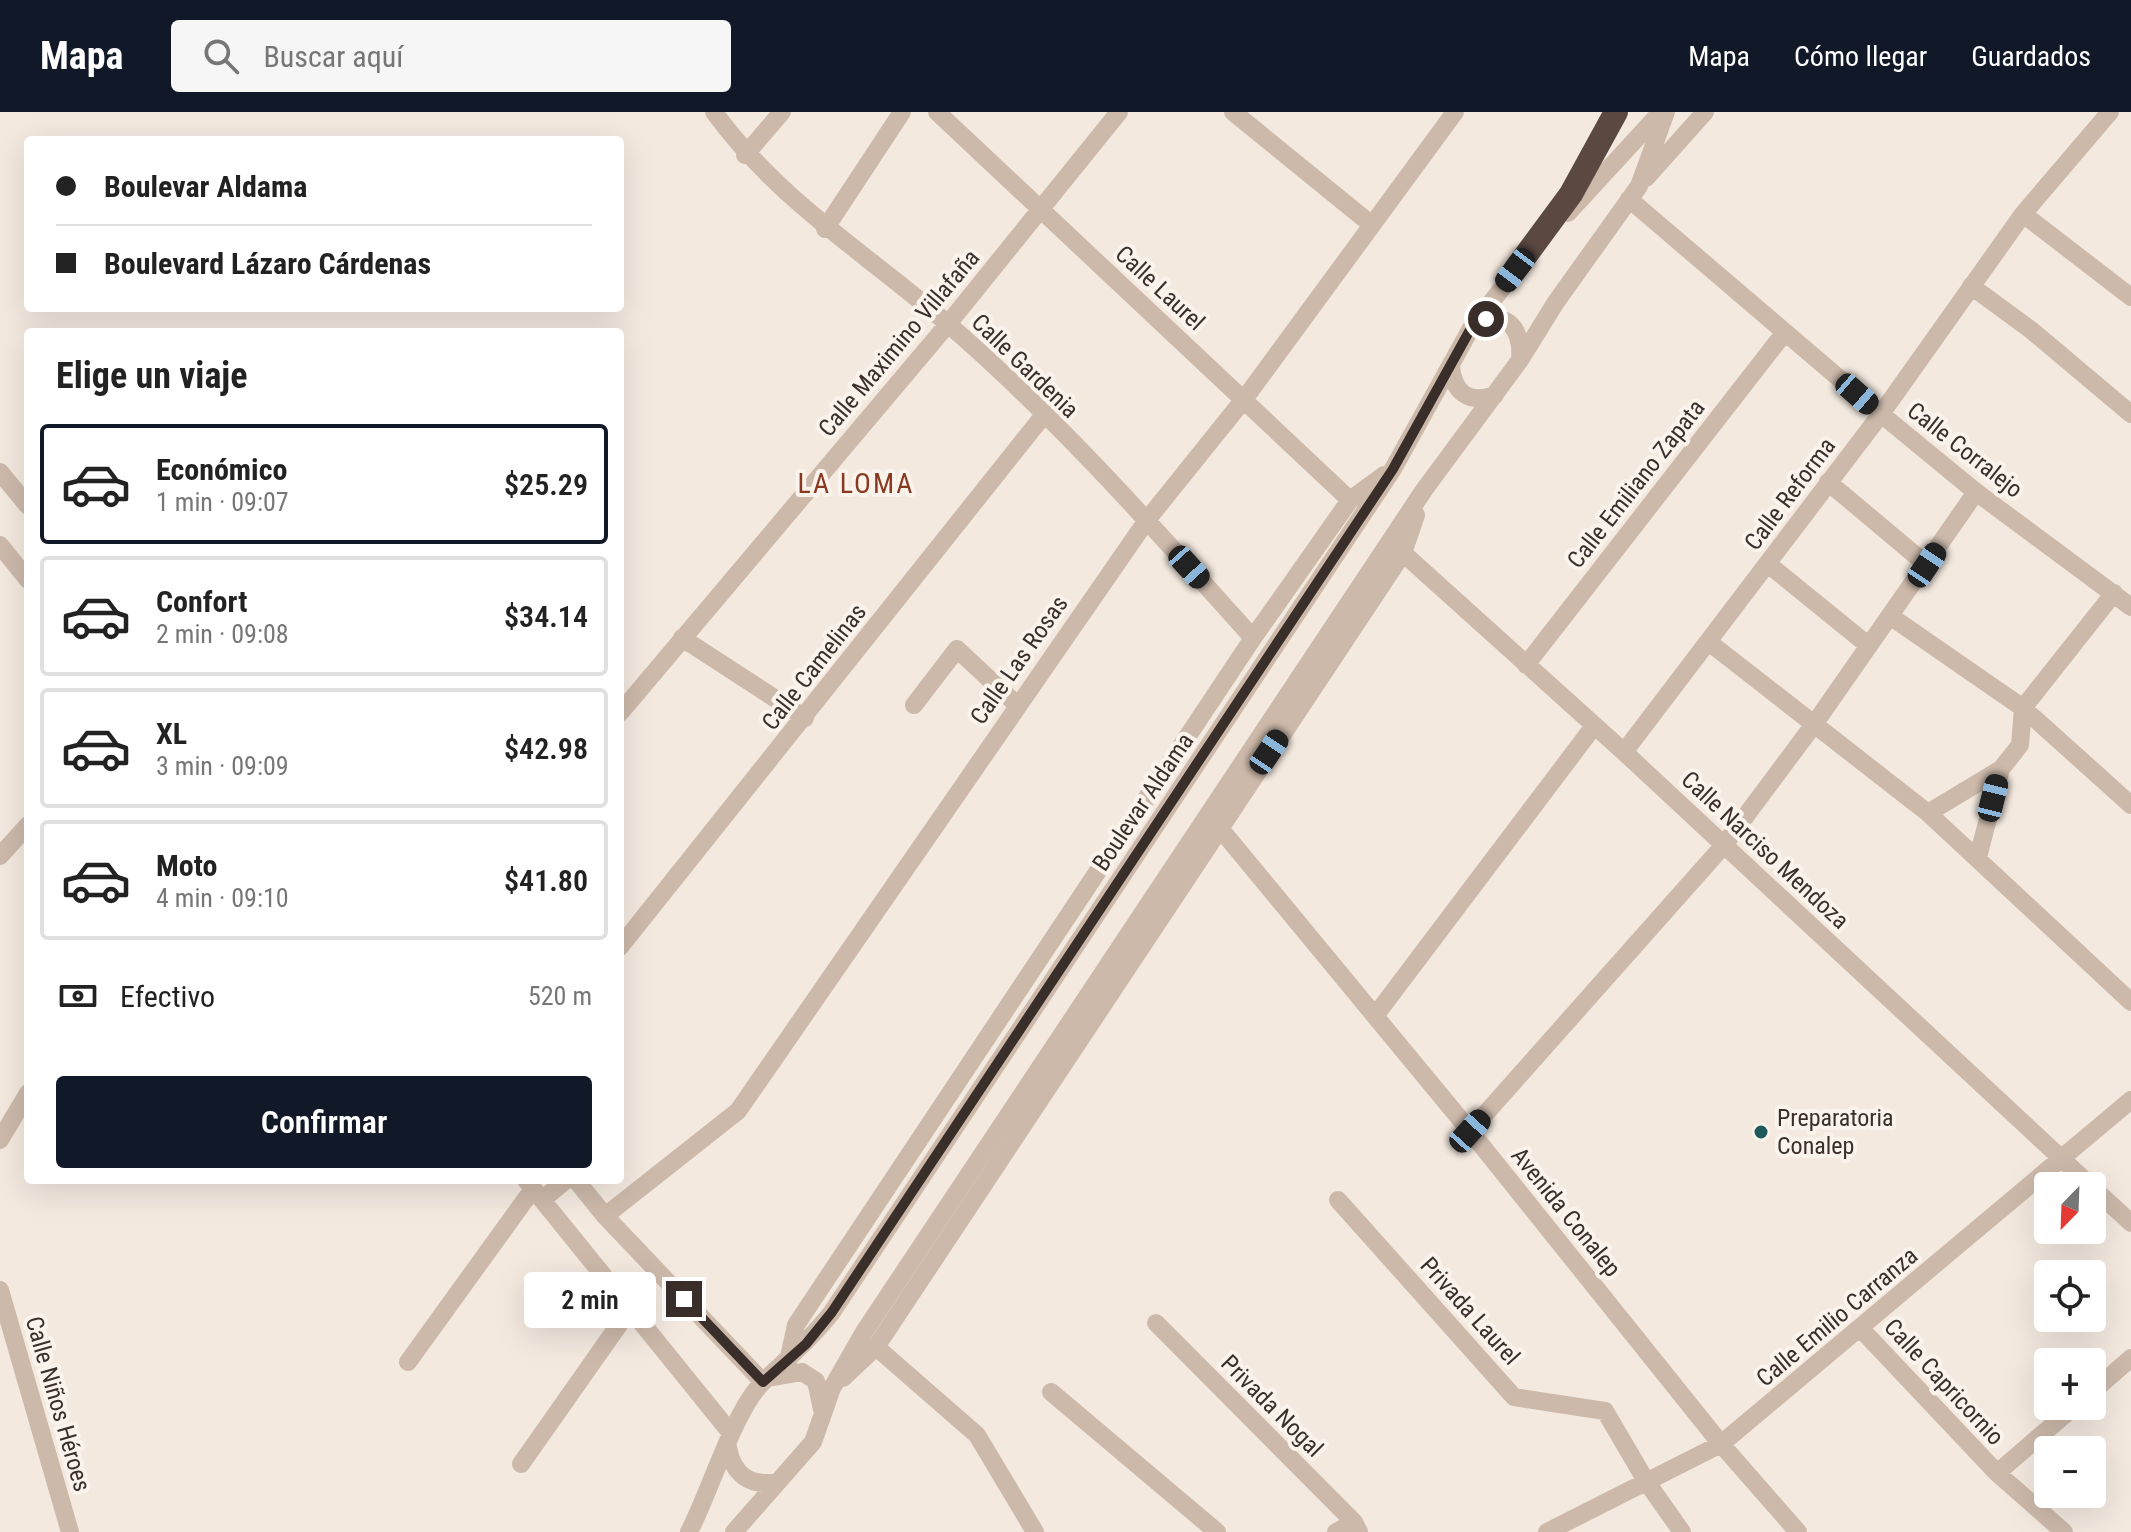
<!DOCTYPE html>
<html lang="es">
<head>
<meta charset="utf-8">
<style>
	:root { --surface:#fff; --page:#f6f6f6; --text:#222; --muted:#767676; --line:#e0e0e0; --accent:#111827 }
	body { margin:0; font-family:"Roboto Condensed",sans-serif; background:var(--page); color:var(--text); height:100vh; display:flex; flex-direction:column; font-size:30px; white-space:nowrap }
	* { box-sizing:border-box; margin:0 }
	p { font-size:26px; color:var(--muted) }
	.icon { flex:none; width:44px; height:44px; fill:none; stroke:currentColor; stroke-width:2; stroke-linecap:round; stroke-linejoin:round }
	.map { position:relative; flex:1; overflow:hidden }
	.panel { position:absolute; left:24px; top:216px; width:600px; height:856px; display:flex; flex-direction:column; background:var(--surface); border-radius:8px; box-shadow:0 8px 32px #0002 }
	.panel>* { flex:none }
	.banner { position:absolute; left:24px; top:24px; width:600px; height:176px; border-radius:8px; box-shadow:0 8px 32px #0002; display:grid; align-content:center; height:176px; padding:0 32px; background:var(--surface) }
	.needle { width:52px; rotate:203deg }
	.tools { position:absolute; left:2034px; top:1060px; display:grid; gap:16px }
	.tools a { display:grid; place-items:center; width:72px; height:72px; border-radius:8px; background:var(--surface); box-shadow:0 8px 32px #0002; font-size:40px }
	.end { position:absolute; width:36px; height:36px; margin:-18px; border:10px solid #392e2a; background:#fff; box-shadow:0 0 0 4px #fff }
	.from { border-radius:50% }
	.bubble { position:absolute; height:56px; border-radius:8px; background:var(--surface); box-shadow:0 8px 32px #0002; font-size:26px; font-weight:600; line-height:56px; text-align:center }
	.car { position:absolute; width:24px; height:48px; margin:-24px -12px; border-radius:10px; box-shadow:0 0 6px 2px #0007; background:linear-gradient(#222 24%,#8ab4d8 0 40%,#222 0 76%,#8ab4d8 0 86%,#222 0) }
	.banner b { display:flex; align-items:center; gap:28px; height:76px; font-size:30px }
	.banner b+b { border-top:2px solid var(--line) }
	.banner i { width:20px; height:20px; background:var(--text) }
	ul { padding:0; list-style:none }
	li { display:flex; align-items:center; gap:24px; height:120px; margin:0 16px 12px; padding:0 16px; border:4px solid var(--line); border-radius:8px }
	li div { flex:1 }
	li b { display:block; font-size:30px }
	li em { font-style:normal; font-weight:600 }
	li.active { border-color:var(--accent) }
	li>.icon { width:72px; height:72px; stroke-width:1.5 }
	h2 { padding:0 32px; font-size:36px; line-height:96px }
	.pay { display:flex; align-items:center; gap:20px; height:88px; padding:0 32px; font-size:30px }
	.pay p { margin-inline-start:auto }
	.cta { display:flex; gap:16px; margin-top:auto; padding:16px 32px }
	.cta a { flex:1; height:92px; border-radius:8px; background:var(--accent); color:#fff; font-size:32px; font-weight:600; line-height:92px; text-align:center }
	header { display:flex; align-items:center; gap:48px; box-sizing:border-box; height:112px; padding:0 40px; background:var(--accent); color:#fff }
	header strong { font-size:38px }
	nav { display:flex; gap:44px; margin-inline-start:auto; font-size:28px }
	.search { width:560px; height:72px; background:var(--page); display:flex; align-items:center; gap:20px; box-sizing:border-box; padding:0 28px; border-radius:8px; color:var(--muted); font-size:30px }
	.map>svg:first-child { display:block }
</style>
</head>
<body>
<header>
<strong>Mapa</strong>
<div class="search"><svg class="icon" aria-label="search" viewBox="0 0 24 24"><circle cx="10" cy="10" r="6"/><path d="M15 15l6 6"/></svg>Buscar aquí</div>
<nav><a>Mapa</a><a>Cómo llegar</a><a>Guardados</a></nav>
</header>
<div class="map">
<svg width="2131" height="1420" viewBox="0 0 2131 1420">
	<rect width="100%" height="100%" fill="#f3e9df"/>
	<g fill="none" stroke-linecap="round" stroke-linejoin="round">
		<path stroke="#ccb9aa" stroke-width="18" d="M 714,0 C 779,89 866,141 948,212 C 1058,307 1156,418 1253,526
			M 937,0 L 1350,388
			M 1233,0 L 1372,113
			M 745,43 L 782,0
			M 1646,66 L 1705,0
			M 1629,87 L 1881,302 L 1976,380 L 2131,495
			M 1568,101 L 1661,0
			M 2023,102 L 2131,185
			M 825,117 L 902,0
			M 1971,174 L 2031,218 L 2131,302
			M 1473,216 C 1504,194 1523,215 1520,248
			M 1451,255 C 1454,282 1470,292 1495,283
			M 0,360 L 28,394
			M 1828,370 L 1927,453
			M 0,433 L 28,468
			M 1403,441 L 1624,640 L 2091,1074
			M 1768,452 L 1869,534
			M 1890,504 L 2023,596 L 2131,693
			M 682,526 L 805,606
			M 1710,531 L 1928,701 L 2131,890
			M 1526,553 L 1785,220
			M 914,593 L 957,537 L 1016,592
			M 620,601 L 948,212 L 1119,0
			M 1624,640 L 1881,302 L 2023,102 L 2110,0
			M 1928,701 L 2001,657
			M 1218,714 L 1470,1019 L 1721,1332 L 1798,1420
			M 0,744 L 28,713
			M 1978,745 L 2001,657 L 2020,633 L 2023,596 L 2114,481
			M 620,835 L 1043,304
			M 1375,904 L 1594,614
			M 1470,1019 L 1724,733 L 1815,611 L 1976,380
			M 0,1028 L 28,981
			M 526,1068 L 730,1320
			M 576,1068 L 605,1104 L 763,1270
			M 2092,1075 L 2131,1111
			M 542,1088 L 566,1068
			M 1338,1088 L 1514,1285 L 1605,1299 L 1646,1369 L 1682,1420
			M 605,1104 L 738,999 L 1147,408 L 1245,286 L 1455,0
			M 0,1178 L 70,1420
			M 1156,1211 L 1354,1410 L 1359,1420
			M 1861,1217 L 1997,1361 L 2064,1420
			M 876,1235 L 977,1323 L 1035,1420
			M 408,1250 L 533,1077
			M 788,1250 L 796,1213 L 1253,526 L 1350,388 L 1384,363
			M 774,1265 L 802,1260 L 816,1269 L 822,1297
			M 843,1266 L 876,1235 L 1403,441 L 1416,403
			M 1051,1280 L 1217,1420
			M 2092,1280 L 2131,1246
			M 728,1335 C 733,1363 750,1375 778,1370
			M 521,1352 L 630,1197
			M 1997,1361 L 2075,1294
			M 689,1420 C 710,1380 734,1298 763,1270 C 787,1247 811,1227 832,1200 L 1393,357 L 1470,218 L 1523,149
			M 734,1420 L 813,1330 L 832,1276 L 864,1220 L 1424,378 L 1520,248 L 1556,190 L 1639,74 L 1666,0
			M 1336,1420 L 1354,1410
			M 1547,1420 L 1721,1332 L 2131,988"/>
		<path stroke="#5a4841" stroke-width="24" d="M 1515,158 L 1571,82 L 1616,0"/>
	</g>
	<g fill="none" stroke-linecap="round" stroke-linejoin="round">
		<path stroke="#392e2a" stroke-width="10" d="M 684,1187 L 763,1270 L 806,1232 L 832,1200 L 1393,357 L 1470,218 L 1486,207"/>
	</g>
	<circle fill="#1f595b" stroke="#faf3ec" stroke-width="3" cx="1761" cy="1020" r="8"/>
	<g text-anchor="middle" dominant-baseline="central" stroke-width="8" stroke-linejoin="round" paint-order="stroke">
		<g font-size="24" fill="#392e2a" stroke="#faf3ec">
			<text transform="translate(1160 176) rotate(43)">Calle Laurel</text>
			<text transform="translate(899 231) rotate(-50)">Calle Maximino Villafaña</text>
			<text transform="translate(1025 254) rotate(44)">Calle Gardenia</text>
			<text transform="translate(1965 338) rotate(38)">Calle Corralejo</text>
			<text transform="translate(1636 372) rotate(-52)">Calle Emiliano Zapata</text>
			<text transform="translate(1790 382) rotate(-53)">Calle Reforma</text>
			<text transform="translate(1019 548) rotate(-55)">Calle Las Rosas</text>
			<text transform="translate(814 555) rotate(-52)">Calle Camelinas</text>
			<text transform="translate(1143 690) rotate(-56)">Boulevar Aldama</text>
			<text transform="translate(1765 738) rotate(43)">Calle Narciso Mendoza</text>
			<text transform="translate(1566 1100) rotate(51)">Avenida Conalep</text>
			<text transform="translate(1470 1199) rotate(48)">Privada Laurel</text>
			<text transform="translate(1837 1205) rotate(-40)">Calle Emilio Carranza</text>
			<text transform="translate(1944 1270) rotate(47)">Calle Capricornio</text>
			<text transform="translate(58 1292) rotate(74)">Calle Niños Héroes</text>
			<text transform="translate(1272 1294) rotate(45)">Privada Nogal</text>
		</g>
		<g font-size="24" fill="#392e2a" stroke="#faf3ec" text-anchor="start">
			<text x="1777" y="1006">Preparatoria<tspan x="1777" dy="28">Conalep</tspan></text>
		</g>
		<g font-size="28" letter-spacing="2" fill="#893822" stroke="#faf3ec">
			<text x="856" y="371">LA LOMA</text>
		</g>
	</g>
</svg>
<div class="tools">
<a><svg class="needle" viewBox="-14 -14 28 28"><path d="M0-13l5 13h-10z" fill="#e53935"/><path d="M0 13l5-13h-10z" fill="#767676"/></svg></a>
<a><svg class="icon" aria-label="locate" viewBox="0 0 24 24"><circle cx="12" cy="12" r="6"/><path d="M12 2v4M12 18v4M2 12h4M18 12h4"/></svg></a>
<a>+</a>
<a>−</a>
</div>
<i class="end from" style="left:1486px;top:207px"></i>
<i class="end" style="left:684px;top:1187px"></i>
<div class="bubble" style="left:524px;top:1160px;width:132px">2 min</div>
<i class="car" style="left:1515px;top:158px;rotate:217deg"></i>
<i class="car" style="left:1857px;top:282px;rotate:131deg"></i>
<i class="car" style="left:1927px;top:453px;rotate:34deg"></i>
<i class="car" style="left:1189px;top:455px;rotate:138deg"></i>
<i class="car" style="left:1269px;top:640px;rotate:34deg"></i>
<i class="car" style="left:1993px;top:686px;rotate:14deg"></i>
<i class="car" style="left:1470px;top:1019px;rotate:42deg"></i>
<div class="banner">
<b><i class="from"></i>Boulevar Aldama</b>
<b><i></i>Boulevard Lázaro Cárdenas</b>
</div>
<section class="panel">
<h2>Elige un viaje</h2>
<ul>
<li class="active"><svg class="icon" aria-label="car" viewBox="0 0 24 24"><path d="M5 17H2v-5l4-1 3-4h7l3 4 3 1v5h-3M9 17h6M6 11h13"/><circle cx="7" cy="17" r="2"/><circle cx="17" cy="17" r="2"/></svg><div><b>Económico</b><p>1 min · 09:07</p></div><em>$25.29</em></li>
<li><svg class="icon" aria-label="car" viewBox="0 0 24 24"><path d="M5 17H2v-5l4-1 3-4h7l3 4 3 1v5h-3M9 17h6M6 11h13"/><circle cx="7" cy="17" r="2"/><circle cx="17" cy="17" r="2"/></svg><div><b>Confort</b><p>2 min · 09:08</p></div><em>$34.14</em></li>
<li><svg class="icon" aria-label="car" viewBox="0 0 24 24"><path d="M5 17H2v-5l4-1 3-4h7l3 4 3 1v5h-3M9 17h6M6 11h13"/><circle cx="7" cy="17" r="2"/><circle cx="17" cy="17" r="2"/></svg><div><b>XL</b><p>3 min · 09:09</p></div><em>$42.98</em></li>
<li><svg class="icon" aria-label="car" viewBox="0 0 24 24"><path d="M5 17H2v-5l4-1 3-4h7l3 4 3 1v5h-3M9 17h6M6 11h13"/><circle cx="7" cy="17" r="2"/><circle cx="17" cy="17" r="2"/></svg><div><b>Moto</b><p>4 min · 09:10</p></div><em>$41.80</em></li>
</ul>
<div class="pay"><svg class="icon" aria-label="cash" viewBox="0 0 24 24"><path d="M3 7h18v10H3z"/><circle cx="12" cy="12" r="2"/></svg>Efectivo<p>520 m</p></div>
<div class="cta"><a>Confirmar</a></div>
</section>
</div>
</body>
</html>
